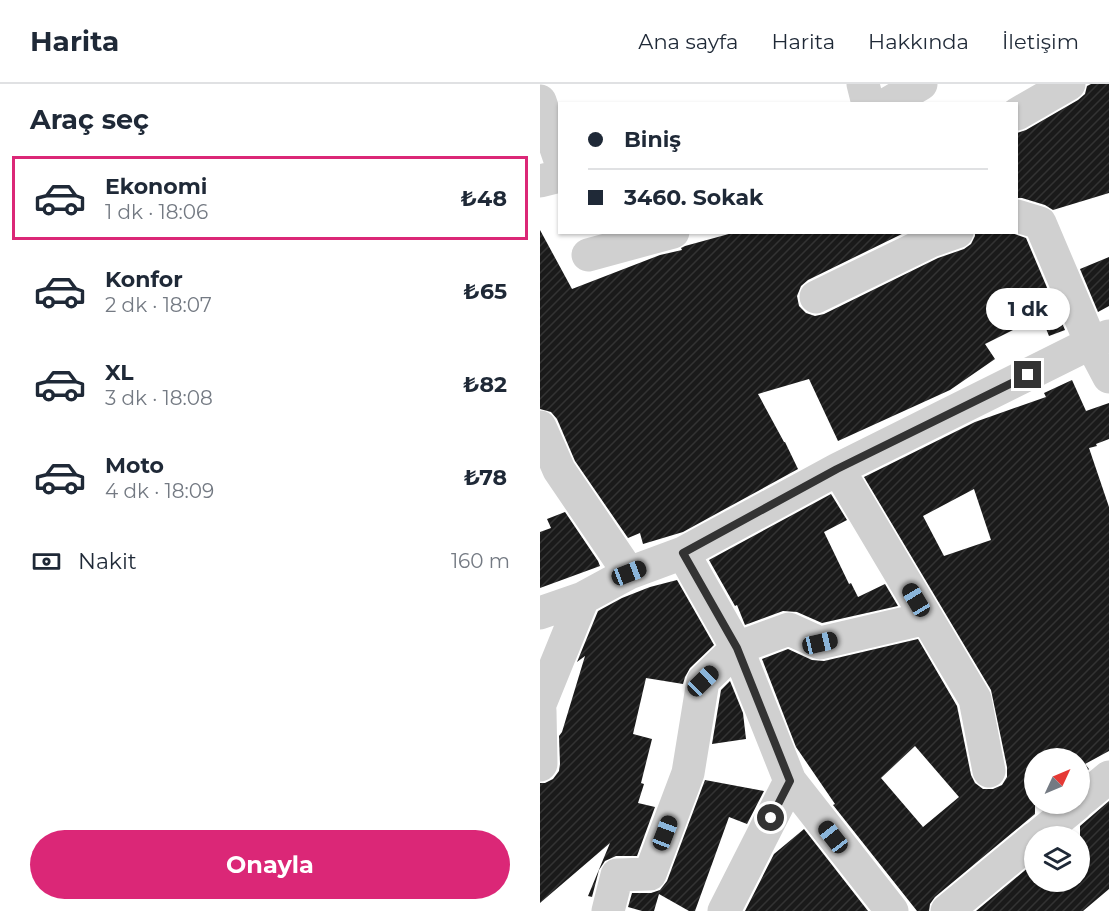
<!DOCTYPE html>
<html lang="tr">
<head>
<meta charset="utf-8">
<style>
	:root { --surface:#fff; --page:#f2f2f3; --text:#1f2937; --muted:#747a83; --line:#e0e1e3; --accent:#db2777 }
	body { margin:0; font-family:Montserrat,sans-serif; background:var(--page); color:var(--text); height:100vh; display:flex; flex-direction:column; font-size:22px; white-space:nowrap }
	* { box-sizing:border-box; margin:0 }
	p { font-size:20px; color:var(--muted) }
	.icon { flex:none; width:33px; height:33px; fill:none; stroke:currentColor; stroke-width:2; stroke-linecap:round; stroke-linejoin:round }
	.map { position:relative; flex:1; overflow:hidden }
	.panel { display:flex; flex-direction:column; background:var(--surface); width:540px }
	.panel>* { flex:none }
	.hud { position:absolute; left:18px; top:18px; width:460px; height:132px; border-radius:0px; box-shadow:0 2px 4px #0004; display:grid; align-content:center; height:132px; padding:0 30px; background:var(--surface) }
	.needle { width:39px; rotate:46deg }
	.tools { position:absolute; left:484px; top:664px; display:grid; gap:12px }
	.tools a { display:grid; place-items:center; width:66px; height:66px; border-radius:50%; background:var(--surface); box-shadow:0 2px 4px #0004; font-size:30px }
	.end { position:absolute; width:27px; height:27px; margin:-14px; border:8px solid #333; background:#fff; box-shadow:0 0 0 3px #fff }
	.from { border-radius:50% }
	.bubble { position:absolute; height:42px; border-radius:21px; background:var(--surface); box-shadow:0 2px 4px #0004; font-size:20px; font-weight:700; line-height:42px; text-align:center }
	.car { position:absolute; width:18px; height:36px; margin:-18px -9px; border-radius:8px; box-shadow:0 0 4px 2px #0007; background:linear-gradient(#222 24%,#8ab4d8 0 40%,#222 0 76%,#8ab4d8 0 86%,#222 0) }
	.hud b { display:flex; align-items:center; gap:21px; height:57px; font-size:22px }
	.hud b+b { border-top:2px solid var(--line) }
	.hud i { width:15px; height:15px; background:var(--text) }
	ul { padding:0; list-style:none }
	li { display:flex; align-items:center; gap:18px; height:84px; margin:0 12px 9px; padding:0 18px; border:3px solid transparent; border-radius:0px }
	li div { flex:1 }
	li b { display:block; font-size:22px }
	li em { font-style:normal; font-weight:700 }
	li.on { border-color:var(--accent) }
	li>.icon { width:54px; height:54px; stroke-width:1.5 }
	h2 { padding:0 30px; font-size:27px; line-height:72px }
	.pay { display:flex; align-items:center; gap:15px; height:66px; padding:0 30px; font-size:22px }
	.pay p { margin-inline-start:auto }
	.cta { display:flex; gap:12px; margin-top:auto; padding:12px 30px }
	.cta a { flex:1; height:69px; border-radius:36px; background:var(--accent); color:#fff; font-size:24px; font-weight:700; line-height:69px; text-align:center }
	header { display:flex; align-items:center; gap:36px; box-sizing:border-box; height:84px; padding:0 30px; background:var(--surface); border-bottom:2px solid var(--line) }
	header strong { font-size:28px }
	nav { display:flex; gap:33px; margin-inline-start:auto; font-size:21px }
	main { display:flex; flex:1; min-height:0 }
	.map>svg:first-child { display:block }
</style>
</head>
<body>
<header>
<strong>Harita</strong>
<nav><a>Ana sayfa</a><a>Harita</a><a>Hakkında</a><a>İletişim</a></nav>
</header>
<main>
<section class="panel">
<h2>Araç seç</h2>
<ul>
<li class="on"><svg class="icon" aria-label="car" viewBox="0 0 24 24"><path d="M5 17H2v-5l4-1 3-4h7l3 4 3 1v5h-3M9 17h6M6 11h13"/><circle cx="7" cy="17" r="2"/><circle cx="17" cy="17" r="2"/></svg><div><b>Ekonomi</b><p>1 dk · 18:06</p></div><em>₺48</em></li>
<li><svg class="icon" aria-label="car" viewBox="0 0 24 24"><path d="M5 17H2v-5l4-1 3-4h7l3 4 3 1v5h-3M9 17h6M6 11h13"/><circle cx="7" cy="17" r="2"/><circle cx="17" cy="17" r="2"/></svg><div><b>Konfor</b><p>2 dk · 18:07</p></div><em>₺65</em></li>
<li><svg class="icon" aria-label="car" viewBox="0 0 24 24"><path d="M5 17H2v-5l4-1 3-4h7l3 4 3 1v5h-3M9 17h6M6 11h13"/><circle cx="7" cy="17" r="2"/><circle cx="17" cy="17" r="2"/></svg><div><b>XL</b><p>3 dk · 18:08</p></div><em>₺82</em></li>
<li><svg class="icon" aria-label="car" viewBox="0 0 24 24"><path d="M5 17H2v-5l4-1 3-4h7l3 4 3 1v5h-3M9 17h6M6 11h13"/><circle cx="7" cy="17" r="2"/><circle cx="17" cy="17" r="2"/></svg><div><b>Moto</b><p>4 dk · 18:09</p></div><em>₺78</em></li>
</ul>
<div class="pay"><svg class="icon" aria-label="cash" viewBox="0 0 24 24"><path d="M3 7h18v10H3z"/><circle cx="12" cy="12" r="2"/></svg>Nakit<p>160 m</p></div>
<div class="cta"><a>Onayla</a></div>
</section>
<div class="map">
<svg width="569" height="827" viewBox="0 0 569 827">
	<defs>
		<pattern id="building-hatch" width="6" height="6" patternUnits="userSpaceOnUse" patternTransform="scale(1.5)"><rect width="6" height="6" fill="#1a1a1a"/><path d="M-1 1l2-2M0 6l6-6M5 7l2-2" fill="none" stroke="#333"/></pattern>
	</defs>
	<rect width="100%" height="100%" fill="#fff"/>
	<path fill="url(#building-hatch)" fill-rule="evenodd" d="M 551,0 L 569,0 L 569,109 L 513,126 L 505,121 L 482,114 L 477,114 L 477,49 L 486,46 L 538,16 L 545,10 L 547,2 Z
		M 0,146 L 32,205 L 120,171 L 142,166 L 141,164 L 145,162 L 196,148 L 366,148 L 268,196 L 261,202 L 257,212 L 259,222 L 266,229 L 275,232 L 284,230 L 398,174 L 424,165 L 431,160 L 435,152 L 435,148 L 469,148 L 486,154 L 525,246 L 509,252 L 501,232 L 445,260 L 455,275 L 410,306 L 298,357 L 269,295 L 218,310 L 244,358 L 245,358 L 258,385 L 143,448 L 103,460 L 100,449 L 88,454 L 35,377 L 17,335 L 11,328 L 0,325 Z
		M 569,173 L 569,222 L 558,228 L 540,185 Z
		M 532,296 L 546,327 L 569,319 L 569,355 L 556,360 L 557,362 L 549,364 L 569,423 L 569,667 L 545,680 L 549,685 L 540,693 L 540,675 L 495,675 L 495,730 L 395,813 L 390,820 L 389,827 L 377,827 L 293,721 L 295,720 L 256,663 L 222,575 L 248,565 L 272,576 L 284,577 L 378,555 L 417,622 L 431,691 L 435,699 L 443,705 L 453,705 L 462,701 L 467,693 L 467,683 L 451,606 L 324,393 L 435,338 L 506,313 L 504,309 ZM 434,405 L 451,456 L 404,472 L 383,432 ZM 375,662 L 419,713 L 383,743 L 341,694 Z
		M 291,410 L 307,436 L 284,448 L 309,500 L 311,499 L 318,513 L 345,500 L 358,522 L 282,539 L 257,528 L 243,527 L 205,541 L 197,521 L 195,522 L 169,476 Z
		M 25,428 L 58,477 L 60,482 L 0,504 L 0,448 L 11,444 L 7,435 Z
		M 137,496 L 174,561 L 150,584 L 145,593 L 143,600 L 106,594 L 93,650 L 112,655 L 101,699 L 104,700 L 98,719 L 115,723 L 97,772 L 76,772 L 65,777 L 59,786 L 52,813 L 48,812 L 70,759 L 0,819 L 0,699 L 5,699 L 13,695 L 19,687 L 20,680 L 19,652 L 22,648 L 45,572 L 37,578 L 58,527 L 82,514 L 110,503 Z
		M 190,597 L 203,629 L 206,655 L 172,660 L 181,606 Z
		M 165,696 L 224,707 L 207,740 L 189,733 L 155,827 L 149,827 L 119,810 L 114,827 L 102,827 L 88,823 L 92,809 L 111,809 L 120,806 L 127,797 Z
		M 569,717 L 569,805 L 543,827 L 436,827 L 495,778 L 495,798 L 540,798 L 540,742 Z
		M 264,745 L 328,827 L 205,827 L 234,770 Z"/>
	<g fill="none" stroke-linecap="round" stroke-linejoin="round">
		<path stroke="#d0d0d0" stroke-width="33" d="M 323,0 L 328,20
			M 0,17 L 20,76
			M 347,20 L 381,0
			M 477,30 L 529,0
			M 0,97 L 20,92
			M 477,132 L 500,139 L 551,259 L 569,293
			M 48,171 L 133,148
			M 276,213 L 391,157 L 417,148
			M 0,343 L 19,386 L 89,489
			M 298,385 L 435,615 L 449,687
			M 143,469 L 197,564 L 250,697 L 352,827
			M 0,529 L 43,514 L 89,489 L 143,469 L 298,385 L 551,259 L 569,252
			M 0,620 L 43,514
			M 0,627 L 1,680 L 0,681
			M 68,827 L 77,791 L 110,790 L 148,689 L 163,597 L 197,564 L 249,545 L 280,559 L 387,534
			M 184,827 L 250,697"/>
		<path stroke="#d0d0d0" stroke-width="33" d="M 540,717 L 569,693
			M 497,753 L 537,720
			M 407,827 L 495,754"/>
	</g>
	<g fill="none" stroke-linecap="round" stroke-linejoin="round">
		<path stroke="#333" stroke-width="8" d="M 231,734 L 250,697 L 197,564 L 143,469 L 297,385 L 488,291"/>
	</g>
</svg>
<div class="tools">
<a><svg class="needle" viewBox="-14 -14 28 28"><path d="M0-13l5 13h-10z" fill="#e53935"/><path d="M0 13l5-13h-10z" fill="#747a83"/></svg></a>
<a><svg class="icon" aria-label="layers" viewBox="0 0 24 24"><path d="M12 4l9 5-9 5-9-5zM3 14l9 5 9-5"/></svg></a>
</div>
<i class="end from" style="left:231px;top:734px"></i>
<i class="end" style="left:488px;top:291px"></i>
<div class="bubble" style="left:446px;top:204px;width:84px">1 dk</div>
<i class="car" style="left:89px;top:489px;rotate:69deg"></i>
<i class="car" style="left:376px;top:516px;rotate:329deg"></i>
<i class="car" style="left:280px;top:559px;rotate:77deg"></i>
<i class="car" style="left:163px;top:597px;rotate:46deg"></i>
<i class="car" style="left:125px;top:749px;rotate:21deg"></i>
<i class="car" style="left:293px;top:753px;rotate:322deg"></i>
<div class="hud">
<b><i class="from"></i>Biniş</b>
<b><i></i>3460. Sokak</b>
</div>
</div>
</main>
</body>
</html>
